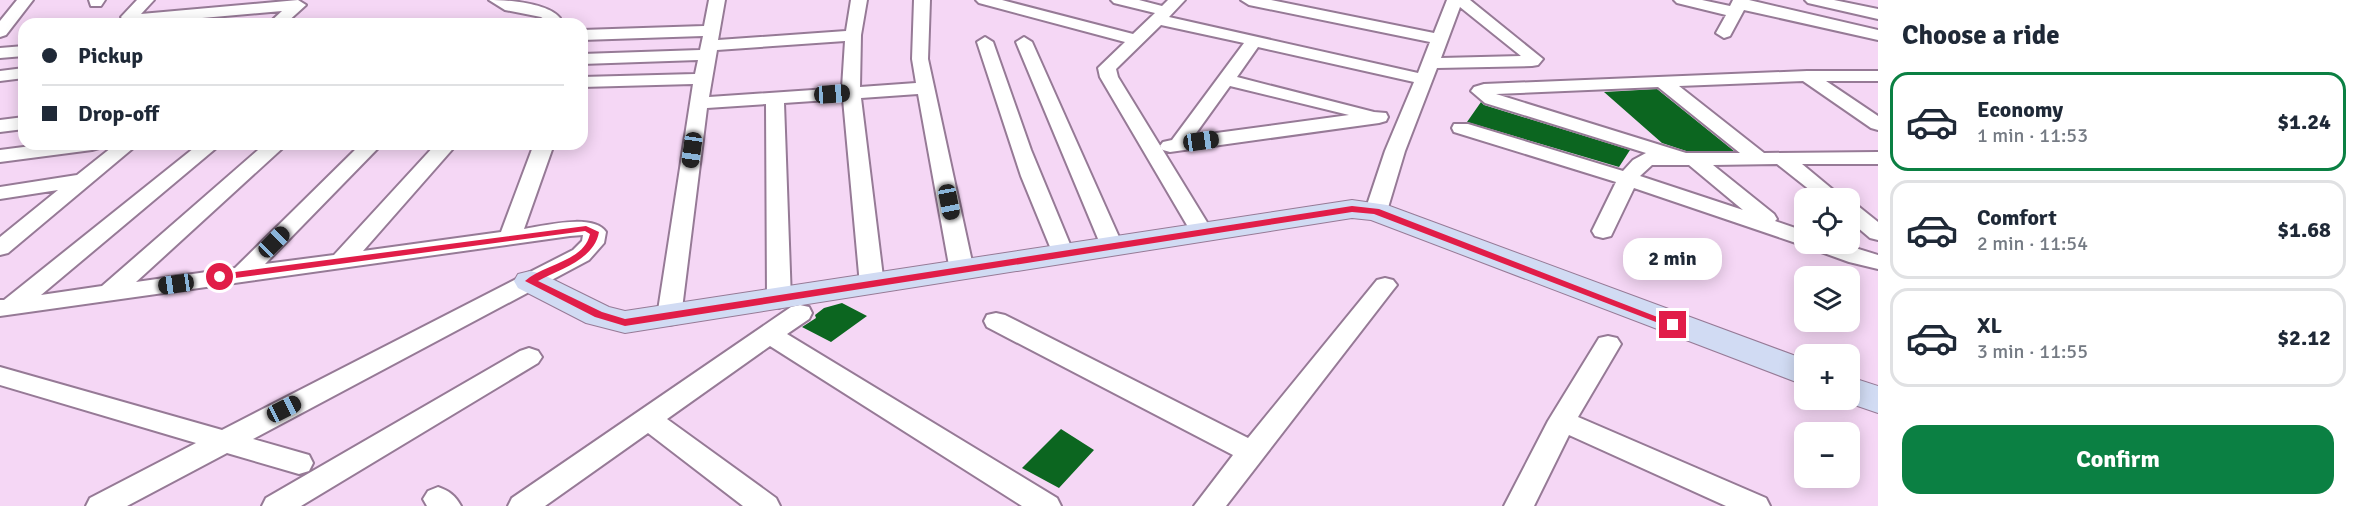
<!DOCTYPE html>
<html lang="en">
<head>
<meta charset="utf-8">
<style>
	:root { --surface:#fff; --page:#f2f2f3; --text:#1f2937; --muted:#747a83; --line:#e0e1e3; --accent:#0b8043 }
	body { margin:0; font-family:Signika,sans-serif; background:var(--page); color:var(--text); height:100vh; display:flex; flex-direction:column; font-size:22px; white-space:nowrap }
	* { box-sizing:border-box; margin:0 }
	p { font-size:20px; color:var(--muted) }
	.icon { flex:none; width:33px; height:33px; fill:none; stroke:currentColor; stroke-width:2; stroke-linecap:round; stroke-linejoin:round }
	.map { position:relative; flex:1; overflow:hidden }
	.panel { display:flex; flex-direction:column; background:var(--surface); width:480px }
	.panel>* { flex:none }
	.banner { position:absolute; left:18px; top:18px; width:570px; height:132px; border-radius:18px; box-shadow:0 3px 15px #0003; display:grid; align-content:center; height:132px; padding:0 24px; background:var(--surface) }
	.buttons { position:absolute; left:1794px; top:188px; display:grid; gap:12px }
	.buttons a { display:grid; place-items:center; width:66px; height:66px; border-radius:12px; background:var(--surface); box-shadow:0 3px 15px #0003; font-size:30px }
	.end { position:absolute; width:27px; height:27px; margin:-14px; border:8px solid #e11d48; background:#fff; box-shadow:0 0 0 3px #fff }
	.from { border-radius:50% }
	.bubble { position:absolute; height:42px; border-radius:18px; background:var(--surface); box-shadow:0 3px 15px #0003; font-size:20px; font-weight:700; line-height:42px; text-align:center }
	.car { position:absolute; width:18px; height:36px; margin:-18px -9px; border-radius:8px; box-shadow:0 0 4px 2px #0007; background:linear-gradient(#222 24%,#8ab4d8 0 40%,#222 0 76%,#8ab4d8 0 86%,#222 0) }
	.banner b { display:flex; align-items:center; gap:21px; height:57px; font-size:22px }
	.banner b+b { border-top:2px solid var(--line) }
	.banner i { width:15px; height:15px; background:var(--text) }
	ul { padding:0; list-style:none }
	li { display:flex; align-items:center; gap:18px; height:99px; margin:0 12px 9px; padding:0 12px; border:3px solid var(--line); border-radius:18px }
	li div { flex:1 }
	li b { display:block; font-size:22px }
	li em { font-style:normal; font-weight:700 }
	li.current { border-color:var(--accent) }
	li>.icon { width:54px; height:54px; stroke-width:1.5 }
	h2 { padding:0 24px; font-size:27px; line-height:72px }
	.primary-button { display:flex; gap:12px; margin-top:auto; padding:12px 24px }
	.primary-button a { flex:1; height:69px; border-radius:18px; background:var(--accent); color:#fff; font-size:24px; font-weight:700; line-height:69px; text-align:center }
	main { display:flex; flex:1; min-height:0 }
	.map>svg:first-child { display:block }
</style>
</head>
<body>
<main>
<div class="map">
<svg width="1878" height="506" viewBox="0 0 1878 506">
	<rect width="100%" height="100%" fill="#f5d7f5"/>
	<path fill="#0c6620" d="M 1657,89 L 1734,151 L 1686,151 L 1662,143 L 1604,92 Z
		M 1481,102 L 1484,105 L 1630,150 L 1619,167 L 1467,122 Z
		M 842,303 L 867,316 L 831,342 L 802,327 L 816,318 L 815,315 L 824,308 Z
		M 1061,429 L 1094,450 L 1059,488 L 1022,468 Z"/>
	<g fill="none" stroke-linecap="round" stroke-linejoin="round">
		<defs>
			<path id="street" d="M 17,0 L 33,0 L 6,35 L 0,37 L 0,21 Z
				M 89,0 L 105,0 L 101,6 L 91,6 Z
				M 137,0 L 154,0 L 141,14 L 298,0 L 306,5 L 285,24 L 268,24 L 282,11 L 134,24 L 123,20 L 121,17 Z
				M 489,0 C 508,0 548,3 560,18 L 558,24 L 542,24 L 544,19 L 541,17 L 505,10 Z
				M 709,0 L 725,0 L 718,40 L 846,31 L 851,0 L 867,0 L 861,35 L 860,87 L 916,83 L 912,59 L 914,0 L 930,0 L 928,59 L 974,271 L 970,276 L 962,278 L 954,276 L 950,271 L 918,94 L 861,98 L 884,285 L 880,290 L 872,292 L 864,290 L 860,285 L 843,99 L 784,103 L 791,300 L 787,305 L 779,308 L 771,305 L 767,300 L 766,104 L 707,108 L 681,317 L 678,323 L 669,325 L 660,323 L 657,317 L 693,84 L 582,87 L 582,77 L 695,74 L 698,60 L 582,64 L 582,54 L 700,50 L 703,36 L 582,40 L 582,30 L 704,26 ZM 845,41 L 842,88 L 709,97 L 717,50 Z
				M 976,0 L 1002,0 L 1133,34 L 1155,13 L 1114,3 L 1111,0 L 1139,0 L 1162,6 L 1168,0 L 1185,0 L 1169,17 L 1418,73 L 1430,42 L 1249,5 L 1241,0 L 1271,0 L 1434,33 L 1447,0 L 1470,0 L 1543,59 L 1538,65 L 1532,66 L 1437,68 L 1405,151 L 1387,211 L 1384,216 L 1376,217 L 1368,216 L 1365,211 L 1385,151 L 1414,82 L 1258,47 L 1237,77 L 1374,112 L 1386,113 L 1388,117 L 1386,121 L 1379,123 L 1170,152 L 1163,150 L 1160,146 L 1163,142 L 1172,140 L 1244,43 L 1161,25 L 1116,69 L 1118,77 L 1213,232 L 1210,237 L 1202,239 L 1194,237 L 1191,232 L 1100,77 L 1098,68 L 1125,42 L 979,3 ZM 1460,7 L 1521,56 L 1441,58 ZM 1230,86 L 1349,115 L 1194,136 Z
				M 1674,0 L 1702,0 L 1730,6 L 1733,0 L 1749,0 L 1878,30 L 1878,40 L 1744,10 L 1730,36 L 1724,38 L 1716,33 L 1726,15 L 1677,3 Z
				M 1805,0 L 1834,0 L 1878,9 L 1878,19 L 1808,3 Z
				M 985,37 L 993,42 L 1031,150 L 1074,254 L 1071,259 L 1063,261 L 1055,259 L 1021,176 L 977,42 Z
				M 1024,37 L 1032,42 L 1123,246 L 1120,251 L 1112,253 L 1104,251 L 1101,246 L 1016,42 Z
				M 24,46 L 24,56 L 0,58 L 0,48 Z
				M 24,68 L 24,78 L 0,81 L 0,71 Z
				M 1807,71 L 1878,71 L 1878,81 L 1826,81 L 1878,116 L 1878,130 L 1871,128 L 1803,81 L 1679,86 L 1764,153 L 1878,152 L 1878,164 L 1802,164 L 1843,198 L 1820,198 L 1777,164 L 1713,165 L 1774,214 L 1777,219 L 1775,221 L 1804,231 L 1804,243 L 1839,243 L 1878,255 L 1878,269 L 1849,262 L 1810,248 L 1807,244 L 1796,243 L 1634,188 L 1611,236 L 1603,238 L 1595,236 L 1592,231 L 1616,182 L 1454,132 L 1452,128 L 1454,124 L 1468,124 L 1623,171 L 1633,160 L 1646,153 L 1485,103 L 1471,91 L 1474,87 L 1484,84 ZM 1658,87 L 1740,153 L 1686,153 L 1496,94 ZM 1652,165 L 1689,165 L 1743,210 L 1640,176 Z
				M 24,117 L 24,129 L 0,132 L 0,120 Z
				M 47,144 L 102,144 L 99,148 L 92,150 L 0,162 L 0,150 Z
				M 116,144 L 138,144 L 8,253 L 0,255 L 0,237 L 58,190 L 0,199 L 0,187 L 77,175 Z
				M 199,144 L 221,144 L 41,295 L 102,286 L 265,144 L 287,144 L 136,282 L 235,268 L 361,144 L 382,144 L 265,264 L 334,255 L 436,144 L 457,144 L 363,251 L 501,232 L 534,144 L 554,144 L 524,229 C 544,226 593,213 606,232 L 604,243 L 589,260 L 253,439 L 309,455 L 313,463 L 309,471 L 299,474 L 227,453 L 127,506 L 86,506 L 90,498 L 196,443 L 0,385 L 0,367 L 222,430 L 573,250 L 582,241 L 583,235 L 570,236 L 0,316 L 0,300 L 4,300 Z
				M 1850,205 L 1858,206 L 1878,222 L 1878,240 L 1870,238 L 1850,221 Z
				M 1385,278 L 1393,280 L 1397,285 L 1393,290 L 1226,506 L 1194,506 L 1233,455 L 987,327 L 984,321 L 987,315 L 996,313 L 1005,315 L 1248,438 L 1377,280 Z
				M 800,305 L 809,307 L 812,313 L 809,319 L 787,334 L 1057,498 L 1061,506 L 1022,506 L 770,346 L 667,419 L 776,498 L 780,506 L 743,506 L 648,433 L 545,506 L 508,506 L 512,498 L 791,307 Z
				M 1608,336 L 1617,338 L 1621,344 L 1578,417 L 1766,498 L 1770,506 L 1726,506 L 1569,435 L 1534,506 L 1504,506 L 1548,421 L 1599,338 Z
				M 529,348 L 538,351 L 542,357 L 538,363 L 301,506 L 262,506 L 266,498 L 520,351 Z
				M 438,487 C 449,491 455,495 461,506 L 427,506 L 423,499 L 428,491 Z"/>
			<path id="secondary" d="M 1352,200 L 1387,205 L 1804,359 L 1804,385 L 1371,220 L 1352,218 L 625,333 L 586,323 L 518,288 L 514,281 L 518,274 L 530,271 L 542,274 L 609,307 L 625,311 Z
				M 1850,377 L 1878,386 L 1878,413 L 1837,399 L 1850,399 Z"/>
		</defs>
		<use href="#street" stroke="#967a96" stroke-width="4"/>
		<use href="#secondary" stroke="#967a96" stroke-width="2"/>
		<use href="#street" fill="#fff" fill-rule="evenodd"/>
		<use href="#secondary" fill="#d1dbf3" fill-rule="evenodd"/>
	</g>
	<path fill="#e11d48" d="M 1352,206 L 1379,209 L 1678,325 L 1676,327 L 1669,327 L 1374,214 L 1352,212 L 625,326 L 595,317 L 525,281 C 543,264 584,262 590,234 L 585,231 L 220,280 L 215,277 L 220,274 L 586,226 L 599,232 C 594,260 560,269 538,281 L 602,312 L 625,319 Z"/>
</svg>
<div class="buttons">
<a><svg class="icon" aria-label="locate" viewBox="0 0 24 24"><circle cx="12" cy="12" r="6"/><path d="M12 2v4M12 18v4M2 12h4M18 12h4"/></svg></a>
<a><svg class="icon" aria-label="layers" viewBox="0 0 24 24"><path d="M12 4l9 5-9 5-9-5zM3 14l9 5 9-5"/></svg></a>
<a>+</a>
<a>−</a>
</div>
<i class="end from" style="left:220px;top:277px"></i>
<i class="end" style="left:1673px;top:325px"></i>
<div class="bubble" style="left:1623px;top:238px;width:99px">2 min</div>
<i class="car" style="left:832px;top:94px;rotate:86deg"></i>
<i class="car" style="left:1201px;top:141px;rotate:82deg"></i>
<i class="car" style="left:692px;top:150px;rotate:188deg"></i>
<i class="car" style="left:949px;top:202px;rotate:169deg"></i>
<i class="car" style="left:274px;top:242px;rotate:45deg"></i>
<i class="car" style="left:176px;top:284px;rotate:262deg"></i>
<i class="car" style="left:284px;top:409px;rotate:63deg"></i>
<div class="banner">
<b><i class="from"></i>Pickup</b>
<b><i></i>Drop-off</b>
</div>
</div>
<section class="panel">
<h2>Choose a ride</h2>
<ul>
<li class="current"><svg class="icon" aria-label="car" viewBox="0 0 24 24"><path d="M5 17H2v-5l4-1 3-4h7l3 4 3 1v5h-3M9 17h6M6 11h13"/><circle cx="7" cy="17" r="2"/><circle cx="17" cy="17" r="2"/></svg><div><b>Economy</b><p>1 min · 11:53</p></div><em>$1.24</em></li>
<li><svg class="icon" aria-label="car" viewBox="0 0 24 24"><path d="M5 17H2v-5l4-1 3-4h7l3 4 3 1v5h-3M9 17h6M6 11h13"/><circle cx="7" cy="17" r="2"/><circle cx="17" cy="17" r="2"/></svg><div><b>Comfort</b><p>2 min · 11:54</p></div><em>$1.68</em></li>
<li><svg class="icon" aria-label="car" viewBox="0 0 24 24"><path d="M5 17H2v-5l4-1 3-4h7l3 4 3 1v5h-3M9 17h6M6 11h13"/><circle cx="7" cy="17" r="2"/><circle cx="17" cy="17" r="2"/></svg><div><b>XL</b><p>3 min · 11:55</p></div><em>$2.12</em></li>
</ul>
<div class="primary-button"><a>Confirm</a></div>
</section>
</main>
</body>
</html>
